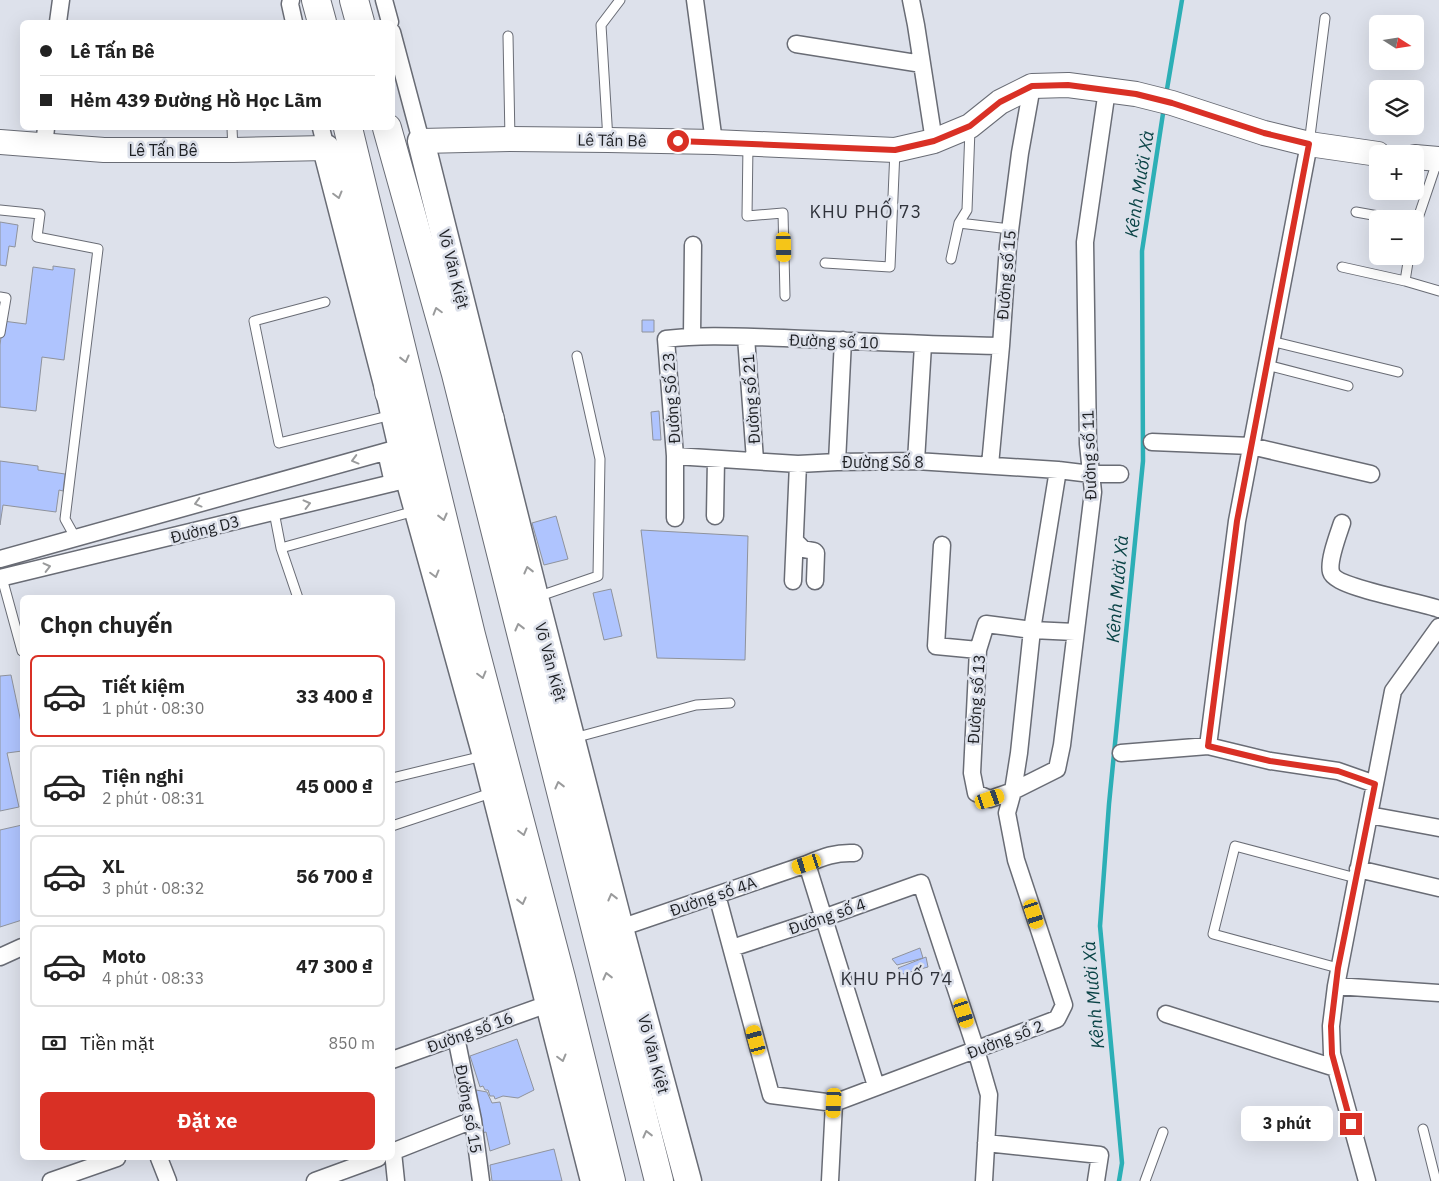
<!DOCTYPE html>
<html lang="vi">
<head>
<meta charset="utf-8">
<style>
	:root { --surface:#fff; --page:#f2f2f2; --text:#222; --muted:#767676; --line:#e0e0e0; --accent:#d93025 }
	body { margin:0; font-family:"IBM Plex Sans",sans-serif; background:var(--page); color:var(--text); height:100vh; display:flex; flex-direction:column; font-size:19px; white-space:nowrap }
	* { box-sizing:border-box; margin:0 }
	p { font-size:16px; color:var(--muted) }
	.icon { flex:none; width:28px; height:28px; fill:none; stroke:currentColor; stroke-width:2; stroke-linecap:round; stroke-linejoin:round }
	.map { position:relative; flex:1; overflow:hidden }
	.side { position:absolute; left:20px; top:595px; width:375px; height:565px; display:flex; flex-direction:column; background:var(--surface); border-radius:8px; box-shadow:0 5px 20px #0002 }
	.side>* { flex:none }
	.hud { position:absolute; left:20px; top:20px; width:375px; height:110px; border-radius:8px; box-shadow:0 5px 20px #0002; display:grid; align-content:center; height:110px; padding:0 20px; background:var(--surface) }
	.needle { width:32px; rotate:102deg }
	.controls { position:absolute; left:1369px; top:15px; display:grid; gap:10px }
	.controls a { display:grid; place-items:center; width:55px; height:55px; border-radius:8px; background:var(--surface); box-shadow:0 5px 20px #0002; font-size:25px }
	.end { position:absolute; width:22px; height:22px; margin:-11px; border:6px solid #d93025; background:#fff; box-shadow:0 0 0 2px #fff }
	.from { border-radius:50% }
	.bubble { position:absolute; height:35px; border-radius:8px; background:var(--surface); box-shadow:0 5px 20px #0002; font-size:16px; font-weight:700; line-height:35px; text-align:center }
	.car { position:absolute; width:15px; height:30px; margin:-15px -8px; border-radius:6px; box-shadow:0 0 4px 1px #0007; background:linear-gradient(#f5c518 24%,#345 0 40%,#f5c518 0 76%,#345 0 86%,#f5c518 0) }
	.hud b { display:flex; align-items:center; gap:18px; height:48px; font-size:19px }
	.hud b+b { border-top:1px solid var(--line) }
	.hud i { width:12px; height:12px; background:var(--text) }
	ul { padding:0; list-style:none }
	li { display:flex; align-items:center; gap:15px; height:82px; margin:0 10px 8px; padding:0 10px; border:2px solid var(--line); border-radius:8px }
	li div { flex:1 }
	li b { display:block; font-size:19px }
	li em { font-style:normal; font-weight:700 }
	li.selected { border-color:var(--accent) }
	li>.icon { width:45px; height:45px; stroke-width:1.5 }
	h2 { padding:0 20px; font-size:22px; line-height:60px }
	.pay { display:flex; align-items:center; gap:12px; height:55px; padding:0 20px; font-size:19px }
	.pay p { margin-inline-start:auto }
	.action { display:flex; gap:10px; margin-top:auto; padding:10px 20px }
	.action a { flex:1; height:58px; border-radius:8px; background:var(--accent); color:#fff; font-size:20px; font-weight:700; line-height:58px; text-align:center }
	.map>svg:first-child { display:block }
</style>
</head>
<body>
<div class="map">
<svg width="1439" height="1181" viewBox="0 0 1439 1181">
	<rect width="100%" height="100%" fill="#dde1eb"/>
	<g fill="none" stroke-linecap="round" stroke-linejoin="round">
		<path stroke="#2cafb6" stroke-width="4.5" d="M 1166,95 L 1182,0
			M 1119,1181 L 1122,1163 L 1100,926 L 1109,804 L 1143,461 L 1142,251 L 1164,107"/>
	</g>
	<path fill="#afc4fe" stroke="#8f939c" d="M 0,222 L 18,225 L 15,247 L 9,246 L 6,266 L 0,265 Z
		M 53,266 L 75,269 L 64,360 L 42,357 L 36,411 L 0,407 L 0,345 L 3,321 L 26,324 L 33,267 L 53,270 Z
		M 642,320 L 654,320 L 654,332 L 642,332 Z
		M 659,411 L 661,440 L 653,440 L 651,412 Z
		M 0,461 L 38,466 L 38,470 L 65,474 L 63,491 L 59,490 L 56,512 L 3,505 L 0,525 Z
		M 556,516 L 568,559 L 544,565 L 532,523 Z
		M 641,530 L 748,536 L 745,660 L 657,658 Z
		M 611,589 L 622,636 L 604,640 L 593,593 Z
		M 11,675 L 22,727 L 22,751 L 7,753 L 19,807 L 0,811 L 0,676 Z
		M 22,825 L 22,920 L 0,927 L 0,830 Z
		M 920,948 L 923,958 L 897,965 L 892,959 Z
		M 926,957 L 928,967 L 903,974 L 898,968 Z
		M 517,1039 L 534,1090 L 518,1098 L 503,1096 L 495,1099 L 494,1096 L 490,1096 L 488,1090 L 485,1090 L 483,1086 L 480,1087 L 470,1056 Z
		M 476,1090 L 487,1092 L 492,1103 L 500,1102 L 510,1144 L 490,1151 L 486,1132 L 482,1133 Z
		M 554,1149 L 562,1181 L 492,1181 L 490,1165 Z"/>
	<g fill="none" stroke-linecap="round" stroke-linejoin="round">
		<defs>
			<path id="lane" d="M 508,36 L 510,139
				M 232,128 L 233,150
				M 608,140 L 601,25 L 620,0
				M 1309,144 L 1325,18
				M 748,145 L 747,216 L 783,213 L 785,296
				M 0,210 L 40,214 L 37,237 L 98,249 L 65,519 L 75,537
				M 1356,212 L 1395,219
				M 959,223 L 1010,229
				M 1415,227 L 1438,159
				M 951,259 L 959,223 L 967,210 L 970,129
				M 825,263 L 890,267 L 895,150
				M 1342,267 L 1405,281 L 1439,291
				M 1405,281 L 1409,256
				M 0,297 L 6,298 L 0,333
				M 325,302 L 254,321 L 279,443 L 392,415
				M 1271,341 L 1398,372
				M 1267,365 L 1348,386
				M 274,512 L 281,548 L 298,598
				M 281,548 L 415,511
				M 2,578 L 22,651
				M 537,597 L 598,576 L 600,459 L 577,356
				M 574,738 L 696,705 L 730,703
				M 392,778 L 483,756
				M 392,826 L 494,792
				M 1338,968 L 1213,934 L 1235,846 L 1356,878
				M 1423,1129 L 1436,1181
				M 1145,1181 L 1163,1132"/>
			<path id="street" d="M 291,0 L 290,4 L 294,22
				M 384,0 L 390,22
				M 695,0 L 714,142
				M 911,0 L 916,25 L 934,141
				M 58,22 L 61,0
				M 392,32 L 421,141
				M 796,44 L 922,64
				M 321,128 L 326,148
				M 44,146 L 46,128
				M 692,336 L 693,245
				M 746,337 L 755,460
				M 1152,442 L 1251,446 L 1371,474
				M 386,452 L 393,483
				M 675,456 L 798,464 L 837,462 L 916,461 L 1058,470 L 1091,474 L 1120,474
				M 916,461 L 923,345
				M 837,462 L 843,340
				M 990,465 L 1001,346 L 1008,246 L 1020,153 L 1032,86
				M 1058,470 L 1032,630 L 986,624 L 978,650 L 972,773 L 976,793 L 990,799 L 1013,791 L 1057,769 L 1062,745 L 1093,492 L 1088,444 L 1085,242 L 1107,90
				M 715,516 L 716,459
				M 675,518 L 675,456 L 666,339 C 705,334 745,337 784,338 C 856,341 929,345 1001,346
				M 1342,523 C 1338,535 1328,561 1331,572 C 1335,588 1422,602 1439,609
				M 795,541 L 803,549 L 814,551 L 816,553 L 815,581
				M 942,545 L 936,646 L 978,650
				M 0,559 L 402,447
				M 0,578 L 409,479
				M 793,581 L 798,464
				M 1208,746 L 1237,521 L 1309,144
				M 1121,753 L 1208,746 L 1270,761 L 1338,771 L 1375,784
				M 1369,815 L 1439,828
				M 807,864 L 876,1086
				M 1358,869 L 1439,888
				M 717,895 L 771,1095 L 834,1103 L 1057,1019 L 1064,1005 L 1016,860 L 1007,813 L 1013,791 L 1019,753 L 1032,630 L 1075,632
				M 620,928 L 807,864 C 823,857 836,852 854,853
				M 732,948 L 823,918 L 921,883 L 976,1050 L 989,1095 L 984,1181
				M 0,957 L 22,947
				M 1336,986 L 1439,993
				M 1166,1014 L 1335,1068
				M 456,1037 L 473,1120 L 481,1181
				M 392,1060 L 548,1004
				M 986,1143 L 1100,1155 L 1096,1181
				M 392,1152 L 473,1120
				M 393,1152 L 396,1181
				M 159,1158 L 168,1181
				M 51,1181 L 117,1158
				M 315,1181 L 378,1158
				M 830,1181 L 834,1103
				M 1367,1181 L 1332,1054 L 1331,1026 L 1336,986 L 1393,691 L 1439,627"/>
			<path id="secondary" d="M 421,141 L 510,139 L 608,140 L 714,142 L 895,150 L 934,141 L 970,126 L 1000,102 L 1032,86 L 1068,85 L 1136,94 L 1172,103 L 1264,133 L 1309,144 L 1378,154
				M 0,142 L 104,150 L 233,150 L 326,148
				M 1415,157 L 1439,159"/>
			<path id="primary" d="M 421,141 L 535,597 L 620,928 L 688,1181
				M 326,148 L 389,392 L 409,479 L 486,756 L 594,1181"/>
			<path id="highway" d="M 316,0 L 322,22
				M 354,0 L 360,22
				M 348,128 L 471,635 L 561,978 L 611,1181
				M 387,128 L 456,374 L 659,1181
				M 383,328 L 389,392
				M 461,381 L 490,419"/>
		</defs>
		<use href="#lane" stroke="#696c75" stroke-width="11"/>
		<use href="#street" stroke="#696c75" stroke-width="19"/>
		<use href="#secondary" stroke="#696c75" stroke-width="26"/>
		<use href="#primary" stroke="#696c75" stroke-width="29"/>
		<use href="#highway" stroke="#696c75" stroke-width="30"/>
		<use href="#lane" stroke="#fff" stroke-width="9"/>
		<use href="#street" stroke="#fff" stroke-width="16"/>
		<use href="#secondary" stroke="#fff" stroke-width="24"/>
		<use href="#primary" stroke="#fff" stroke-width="26"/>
		<use href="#highway" stroke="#fff" stroke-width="28"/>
	</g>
	<defs><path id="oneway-chevron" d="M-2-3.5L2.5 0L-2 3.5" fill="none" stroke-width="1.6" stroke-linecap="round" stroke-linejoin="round" transform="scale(1.25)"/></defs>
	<g stroke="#9a9b9c">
		<use href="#oneway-chevron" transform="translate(338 195) rotate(75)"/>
		<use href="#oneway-chevron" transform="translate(437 311) rotate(-106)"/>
		<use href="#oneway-chevron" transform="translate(405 359) rotate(76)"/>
		<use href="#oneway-chevron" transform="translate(355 460) rotate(165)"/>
		<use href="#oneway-chevron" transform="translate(198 503) rotate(165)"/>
		<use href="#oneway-chevron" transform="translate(307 504) rotate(-14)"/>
		<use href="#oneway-chevron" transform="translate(443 517) rotate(76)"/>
		<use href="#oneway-chevron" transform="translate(47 567) rotate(-14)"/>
		<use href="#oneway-chevron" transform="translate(528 570) rotate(-104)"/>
		<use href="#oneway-chevron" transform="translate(435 574) rotate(75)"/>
		<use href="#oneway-chevron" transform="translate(519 627) rotate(-104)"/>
		<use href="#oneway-chevron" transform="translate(482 675) rotate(75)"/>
		<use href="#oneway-chevron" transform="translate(559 785) rotate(-104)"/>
		<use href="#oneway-chevron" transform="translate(523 832) rotate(75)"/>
		<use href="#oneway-chevron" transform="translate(612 897) rotate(-104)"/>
		<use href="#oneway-chevron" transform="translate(522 901) rotate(76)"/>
		<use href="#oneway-chevron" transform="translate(607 976) rotate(-104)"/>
		<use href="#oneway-chevron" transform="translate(562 1058) rotate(75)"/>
		<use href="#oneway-chevron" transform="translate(647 1134) rotate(-104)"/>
	</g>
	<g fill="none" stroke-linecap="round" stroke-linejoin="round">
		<path stroke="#d93025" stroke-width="6" d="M 678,141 L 895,150 L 934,141 L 970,126 L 1000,102 L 1032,86 L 1068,85 L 1136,94 L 1172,103 L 1264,133 L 1309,144 L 1237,521 L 1208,746 L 1270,761 L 1338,771 L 1375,784 L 1338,968 L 1331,1026 L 1332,1054 L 1351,1124"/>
	</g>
	<g text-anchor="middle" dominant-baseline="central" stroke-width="5" stroke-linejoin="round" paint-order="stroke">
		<g font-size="16" fill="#1e2024" stroke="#dde1eb">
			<text transform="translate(612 140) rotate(1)">Lê Tấn Bê</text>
			<text x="163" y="150">Lê Tấn Bê</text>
			<text transform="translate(454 269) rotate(76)">Võ Văn Kiệt</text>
			<text transform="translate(1006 275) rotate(-85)">Đường số 15</text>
			<text transform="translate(834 341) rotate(2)">Đường số 10</text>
			<text transform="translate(671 398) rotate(-94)">Đường Số 23</text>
			<text transform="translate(751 399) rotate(-94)">Đường số 21</text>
			<text transform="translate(1089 455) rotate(-92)">Đường số 11</text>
			<text x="883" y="462">Đường Số 8</text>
			<text transform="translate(205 529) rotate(-14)">Đường D3</text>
			<text transform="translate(551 662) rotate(75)">Võ Văn Kiệt</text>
			<text transform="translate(976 699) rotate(-86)">Đường số 13</text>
			<text transform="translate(713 896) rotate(-19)">Đường số 4A</text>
			<text transform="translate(827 916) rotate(-19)">Đường số 4</text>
			<text transform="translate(470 1032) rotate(-20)">Đường số 16</text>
			<text transform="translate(1005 1039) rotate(-21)">Đường số 2</text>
			<text transform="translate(654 1054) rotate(75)">Võ Văn Kiệt</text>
			<text transform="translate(469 1109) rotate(80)">Đường số 15</text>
		</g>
		<g font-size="18" font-style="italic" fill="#0b4447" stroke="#dde1eb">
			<text transform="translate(1139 184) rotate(-81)">Kênh Mười Xà</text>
			<text transform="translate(1117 589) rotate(-85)">Kênh Mười Xà</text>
			<text transform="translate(1093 995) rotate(-95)">Kênh Mười Xà</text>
		</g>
		<g font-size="18" letter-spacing="1" fill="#30333b" stroke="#dde1eb">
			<text x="866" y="211">KHU PHỐ 73</text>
			<text x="897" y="978">KHU PHỐ 74</text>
		</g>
	</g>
</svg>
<div class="controls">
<a><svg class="needle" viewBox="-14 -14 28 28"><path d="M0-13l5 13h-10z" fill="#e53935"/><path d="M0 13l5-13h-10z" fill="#767676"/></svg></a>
<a><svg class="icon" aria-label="layers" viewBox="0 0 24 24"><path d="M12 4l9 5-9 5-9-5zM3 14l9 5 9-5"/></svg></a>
<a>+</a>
<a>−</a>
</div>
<i class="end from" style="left:678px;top:141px"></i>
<i class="end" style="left:1351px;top:1124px"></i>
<div class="bubble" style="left:1241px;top:1106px;width:92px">3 phút</div>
<i class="car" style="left:784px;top:247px;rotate:179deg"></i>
<i class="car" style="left:990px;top:799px;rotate:71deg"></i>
<i class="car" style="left:807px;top:864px;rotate:252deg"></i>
<i class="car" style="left:1034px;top:914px;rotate:162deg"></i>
<i class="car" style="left:964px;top:1013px;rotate:162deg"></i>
<i class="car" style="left:756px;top:1040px;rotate:345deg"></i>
<i class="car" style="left:834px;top:1103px;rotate:183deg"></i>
<div class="hud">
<b><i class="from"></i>Lê Tấn Bê</b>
<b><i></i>Hẻm 439 Đường Hồ Học Lãm</b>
</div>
<section class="side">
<h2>Chọn chuyến</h2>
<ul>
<li class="selected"><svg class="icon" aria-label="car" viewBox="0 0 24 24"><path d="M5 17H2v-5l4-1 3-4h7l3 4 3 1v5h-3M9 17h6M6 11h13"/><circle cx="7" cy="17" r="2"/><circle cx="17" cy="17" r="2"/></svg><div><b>Tiết kiệm</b><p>1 phút · 08:30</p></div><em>33 400 ₫</em></li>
<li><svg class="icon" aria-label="car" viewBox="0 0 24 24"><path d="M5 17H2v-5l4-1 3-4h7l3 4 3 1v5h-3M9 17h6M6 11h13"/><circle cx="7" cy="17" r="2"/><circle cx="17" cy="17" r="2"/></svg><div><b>Tiện nghi</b><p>2 phút · 08:31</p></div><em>45 000 ₫</em></li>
<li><svg class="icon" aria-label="car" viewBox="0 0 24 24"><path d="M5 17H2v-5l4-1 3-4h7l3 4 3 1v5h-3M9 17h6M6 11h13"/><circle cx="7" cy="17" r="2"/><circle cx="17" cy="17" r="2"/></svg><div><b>XL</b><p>3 phút · 08:32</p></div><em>56 700 ₫</em></li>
<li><svg class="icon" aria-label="car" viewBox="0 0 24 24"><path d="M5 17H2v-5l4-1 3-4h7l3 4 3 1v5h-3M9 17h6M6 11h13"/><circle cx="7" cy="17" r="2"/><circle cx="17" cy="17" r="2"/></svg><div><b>Moto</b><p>4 phút · 08:33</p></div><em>47 300 ₫</em></li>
</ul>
<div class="pay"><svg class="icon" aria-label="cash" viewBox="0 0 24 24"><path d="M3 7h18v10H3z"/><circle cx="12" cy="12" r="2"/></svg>Tiền mặt<p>850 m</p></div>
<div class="action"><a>Đặt xe</a></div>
</section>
</div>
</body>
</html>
